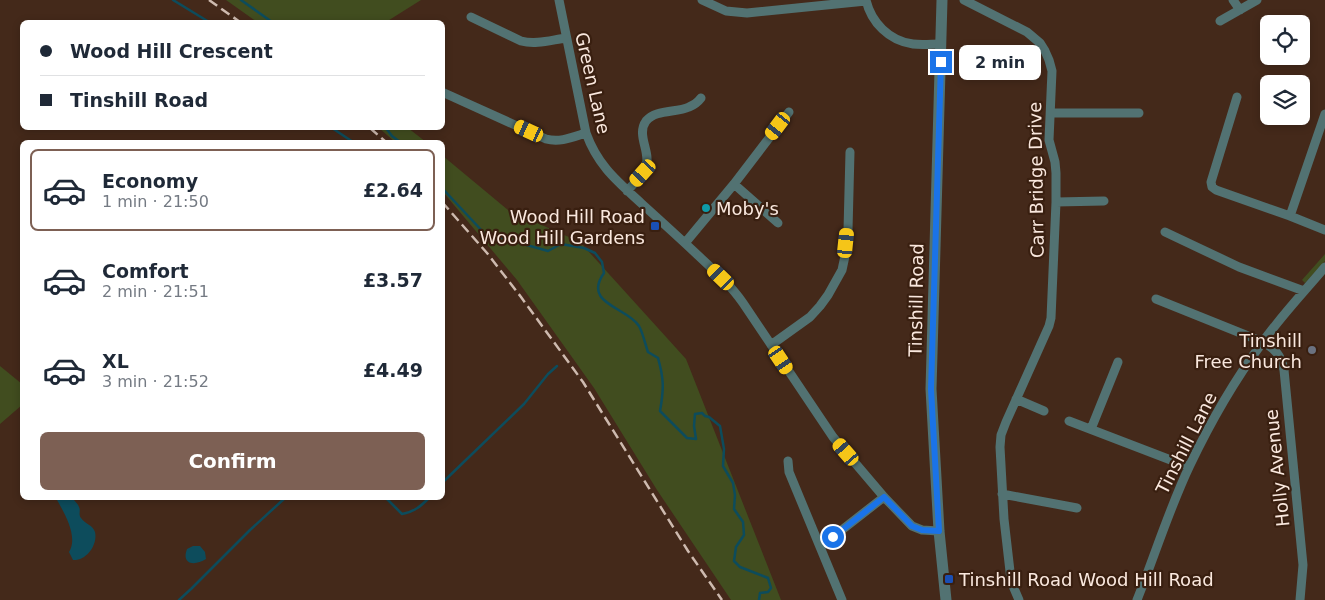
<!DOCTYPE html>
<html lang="en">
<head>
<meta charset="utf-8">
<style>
	:root { --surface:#fff; --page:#f2f2f3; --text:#1f2937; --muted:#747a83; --line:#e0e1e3; --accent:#7d6054 }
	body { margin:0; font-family:"DejaVu Sans",sans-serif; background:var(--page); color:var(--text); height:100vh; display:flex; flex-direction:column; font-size:19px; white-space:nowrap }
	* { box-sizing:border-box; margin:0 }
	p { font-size:16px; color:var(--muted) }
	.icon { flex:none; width:28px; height:28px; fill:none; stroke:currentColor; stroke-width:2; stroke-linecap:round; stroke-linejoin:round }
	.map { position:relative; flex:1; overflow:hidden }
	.sheet { position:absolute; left:20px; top:140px; width:425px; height:360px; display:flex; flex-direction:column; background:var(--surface); border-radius:8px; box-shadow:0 2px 8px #0003 }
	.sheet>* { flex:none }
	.guide { position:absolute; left:20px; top:20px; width:425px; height:110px; border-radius:8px; box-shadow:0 2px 8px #0003; display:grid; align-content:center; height:110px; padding:0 20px; background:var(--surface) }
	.controls { position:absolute; left:1260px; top:15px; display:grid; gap:10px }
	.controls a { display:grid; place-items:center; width:50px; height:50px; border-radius:8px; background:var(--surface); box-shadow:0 2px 8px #0003; font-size:25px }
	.end { position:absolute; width:22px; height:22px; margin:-11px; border:6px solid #1a73e8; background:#fff; box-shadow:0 0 0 2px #fff }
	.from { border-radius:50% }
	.bubble { position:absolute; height:35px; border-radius:8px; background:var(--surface); box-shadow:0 2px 8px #0003; font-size:16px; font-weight:700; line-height:35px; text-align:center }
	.car { position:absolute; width:15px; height:30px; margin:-15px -8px; border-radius:6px; box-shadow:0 0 4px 1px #0007; background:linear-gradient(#f5c518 24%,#345 0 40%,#f5c518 0 76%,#345 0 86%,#f5c518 0) }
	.guide b { display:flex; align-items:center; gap:18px; height:48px; font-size:19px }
	.guide b+b { border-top:1px solid var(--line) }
	.guide i { width:12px; height:12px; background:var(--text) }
	ul { padding:9px 0 0; list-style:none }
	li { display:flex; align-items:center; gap:15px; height:82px; margin:0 10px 8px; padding:0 10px; border:2px solid transparent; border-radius:8px }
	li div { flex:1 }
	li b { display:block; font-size:19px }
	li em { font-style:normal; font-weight:700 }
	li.current { border-color:var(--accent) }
	li>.icon { width:45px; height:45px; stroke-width:1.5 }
	.action { display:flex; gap:10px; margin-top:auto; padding:10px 20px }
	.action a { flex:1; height:58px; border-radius:8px; background:var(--accent); color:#fff; font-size:20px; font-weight:700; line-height:58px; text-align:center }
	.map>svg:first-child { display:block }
</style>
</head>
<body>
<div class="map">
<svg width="1325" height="600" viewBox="0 0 1325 600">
	<rect width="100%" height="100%" fill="#44291a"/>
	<path fill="#414d1f" d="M 226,0 L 421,0 L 386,22 L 257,22 Z
		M 379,128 L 408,128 L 426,142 L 395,142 Z
		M 443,156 L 508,210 L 580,242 L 686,359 L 781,600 L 731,600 L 657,490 L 594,388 L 517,280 L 443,192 Z
		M 1325,254 L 1325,261 L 1305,283 L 1302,280 Z
		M 0,366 L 22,384 L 22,405 L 0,424 Z"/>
	<path fill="#0d4c5c" d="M 56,498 L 72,498 C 74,500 78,504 79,507 C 81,511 78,514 81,518 C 85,524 93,525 95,532 C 98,545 86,561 73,560 L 69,552 C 79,536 63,511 56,498 Z
		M 193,546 L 200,546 L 205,552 L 206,559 C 195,566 181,565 187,549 Z"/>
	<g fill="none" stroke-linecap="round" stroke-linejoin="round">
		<path stroke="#0d4c5c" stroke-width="2.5" d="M 173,0 L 209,22
			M 241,0 L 272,22
			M 332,128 L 353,142
			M 386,128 L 392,136 L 400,142
			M 442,188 L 484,233 L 548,251 L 561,244 L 584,248 L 595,253 L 602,262 L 604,273 C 582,304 627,307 639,326 C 643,333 645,344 648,352 L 658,358 C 664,379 664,389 660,411 L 687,438 L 696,439 L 694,426 L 695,414 L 702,413 L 705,416 L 709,417 L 720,426 L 724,449 L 723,466 L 733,483 L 735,495 L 734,509 L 743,522 L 744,535 L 736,547 L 734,561 L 740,567 L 768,578 L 771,588 L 768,592 L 760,593 L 759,600
			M 442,229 L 443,230
			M 442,483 L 524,404 L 548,374 L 557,366
			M 386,498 L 402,514 C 414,512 421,506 429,498
			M 179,600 L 191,589 L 250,530 L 285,498"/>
		<path stroke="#527272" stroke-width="9" d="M 559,0 L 586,133 C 598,166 617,181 642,204 C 663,223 684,242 704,261 C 718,274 732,287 743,303 L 833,437 L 884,497 L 912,526 L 922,530 L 939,531
			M 702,0 L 726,11 L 747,13 L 866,1
			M 866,0 C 871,22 889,41 913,44 C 922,45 932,44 941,44
			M 964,0 L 1027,32 L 1040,43 L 1045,51 L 1049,60 L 1052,71 L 1049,140 L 1055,162 L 1056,173 L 1056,202 L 1051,318 L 1049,326 L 1006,422 L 1001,435 L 1000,447 L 1004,519 L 1011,580 L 1013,586 L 1019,600
			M 1233,0 L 1240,10
			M 471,17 L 521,41 C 536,45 551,40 566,38
			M 1220,21 L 1257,0
			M 442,92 L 546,139 C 560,143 573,137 586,133
			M 1237,97 L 1211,182 L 1212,187 L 1216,190 L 1290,216 L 1325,230
			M 1051,113 L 1139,113
			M 734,184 L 778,223
			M 627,191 C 634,183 643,176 646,166 C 651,152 636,135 646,121 C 656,109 676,113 689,107 C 694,105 698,102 701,98
			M 1056,202 L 1104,201
			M 1290,216 L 1325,114
			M 1165,232 L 1239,267 L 1304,291
			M 685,243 L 734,184 L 789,112
			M 1156,299 L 1263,342 C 1276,350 1281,355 1284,370 L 1303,565 L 1300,600
			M 771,345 L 810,317 L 820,306 L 828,295 L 842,270 L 845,256 L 848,230 L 850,152
			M 1016,399 L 1044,411
			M 1069,421 L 1189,467
			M 1091,429 L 1118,362
			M 788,461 L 789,472 L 842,600
			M 1002,494 L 1077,508
			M 820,547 L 884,497
			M 1137,600 C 1155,555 1169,509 1190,465 C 1210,423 1234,381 1262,343 C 1281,316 1304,292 1325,267"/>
		<path stroke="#527272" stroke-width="11" d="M 942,0 L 931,389 L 939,531 L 946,600"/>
		<path stroke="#cebaaf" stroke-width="2.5" stroke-dasharray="10 5" stroke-linecap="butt" d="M 209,0 L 240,22
			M 370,128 L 386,142
			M 442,202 L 487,253 L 521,297 L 583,382 L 688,551 L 722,600"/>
	</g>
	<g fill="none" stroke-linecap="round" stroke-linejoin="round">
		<path stroke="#1a73e8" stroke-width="6" d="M 833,537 L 884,497 L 912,526 L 922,530 L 939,531 L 931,389 L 941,62"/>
	</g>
	<circle fill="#0f9aa8" stroke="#391f10" stroke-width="2" cx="706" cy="208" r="5"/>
	<g fill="#1a4fb4" stroke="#391f10" stroke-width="2">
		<rect x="650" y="221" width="10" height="10" rx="2.5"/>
		<rect x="944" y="574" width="10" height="10" rx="2.5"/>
	</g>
	<circle fill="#6b7280" stroke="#391f10" stroke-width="2" cx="1312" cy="350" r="5"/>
	<g text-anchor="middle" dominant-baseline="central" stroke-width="4.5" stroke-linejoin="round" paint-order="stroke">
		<g font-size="18" fill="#fae8de" stroke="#391f10">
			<text transform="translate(593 83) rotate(77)">Green Lane</text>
			<text transform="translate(1036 180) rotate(-91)">Carr Bridge Drive</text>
			<text transform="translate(916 300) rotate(-89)">Tinshill Road</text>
			<text transform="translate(1186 443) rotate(-63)">Tinshill Lane</text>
			<text transform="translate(1277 468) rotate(-96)">Holly Avenue</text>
		</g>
		<g font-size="18" fill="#fae8de" stroke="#391f10" text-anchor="start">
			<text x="716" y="208">Moby's</text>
			<text x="645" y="216" text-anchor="end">Wood Hill Road<tspan x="645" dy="21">Wood Hill Gardens</tspan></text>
			<text x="1302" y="340" text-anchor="end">Tinshill<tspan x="1302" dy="21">Free Church</tspan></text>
			<text x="959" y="579">Tinshill Road Wood Hill Road</text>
		</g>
	</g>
</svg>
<div class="controls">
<a><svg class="icon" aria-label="locate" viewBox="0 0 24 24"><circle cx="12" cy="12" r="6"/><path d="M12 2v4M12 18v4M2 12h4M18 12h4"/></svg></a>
<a><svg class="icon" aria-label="layers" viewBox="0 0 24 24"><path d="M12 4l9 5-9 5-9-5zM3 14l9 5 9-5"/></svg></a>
</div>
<i class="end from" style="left:833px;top:537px"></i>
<i class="end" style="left:941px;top:62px"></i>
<div class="bubble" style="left:959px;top:45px;width:82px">2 min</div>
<i class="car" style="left:778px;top:126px;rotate:217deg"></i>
<i class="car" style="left:529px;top:131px;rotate:295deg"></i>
<i class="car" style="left:643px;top:173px;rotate:222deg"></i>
<i class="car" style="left:846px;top:243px;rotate:6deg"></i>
<i class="car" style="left:721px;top:277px;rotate:314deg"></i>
<i class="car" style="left:781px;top:360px;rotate:146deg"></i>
<i class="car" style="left:846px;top:452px;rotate:319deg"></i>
<div class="guide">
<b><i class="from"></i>Wood Hill Crescent</b>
<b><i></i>Tinshill Road</b>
</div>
<section class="sheet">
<ul>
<li class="current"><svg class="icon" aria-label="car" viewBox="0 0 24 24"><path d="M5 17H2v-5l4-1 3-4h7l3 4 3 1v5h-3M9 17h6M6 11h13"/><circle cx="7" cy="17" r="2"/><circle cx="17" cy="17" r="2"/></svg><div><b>Economy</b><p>1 min · 21:50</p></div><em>£2.64</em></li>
<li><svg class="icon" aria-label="car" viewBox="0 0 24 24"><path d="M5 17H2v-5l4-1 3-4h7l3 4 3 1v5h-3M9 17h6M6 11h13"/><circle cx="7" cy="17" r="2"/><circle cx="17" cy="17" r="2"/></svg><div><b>Comfort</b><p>2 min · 21:51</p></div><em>£3.57</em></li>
<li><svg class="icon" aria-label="car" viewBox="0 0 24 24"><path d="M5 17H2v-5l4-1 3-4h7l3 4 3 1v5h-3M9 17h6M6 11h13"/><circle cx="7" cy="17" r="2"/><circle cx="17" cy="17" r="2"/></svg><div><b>XL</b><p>3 min · 21:52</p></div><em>£4.49</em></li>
</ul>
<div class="action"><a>Confirm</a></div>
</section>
</div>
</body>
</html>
